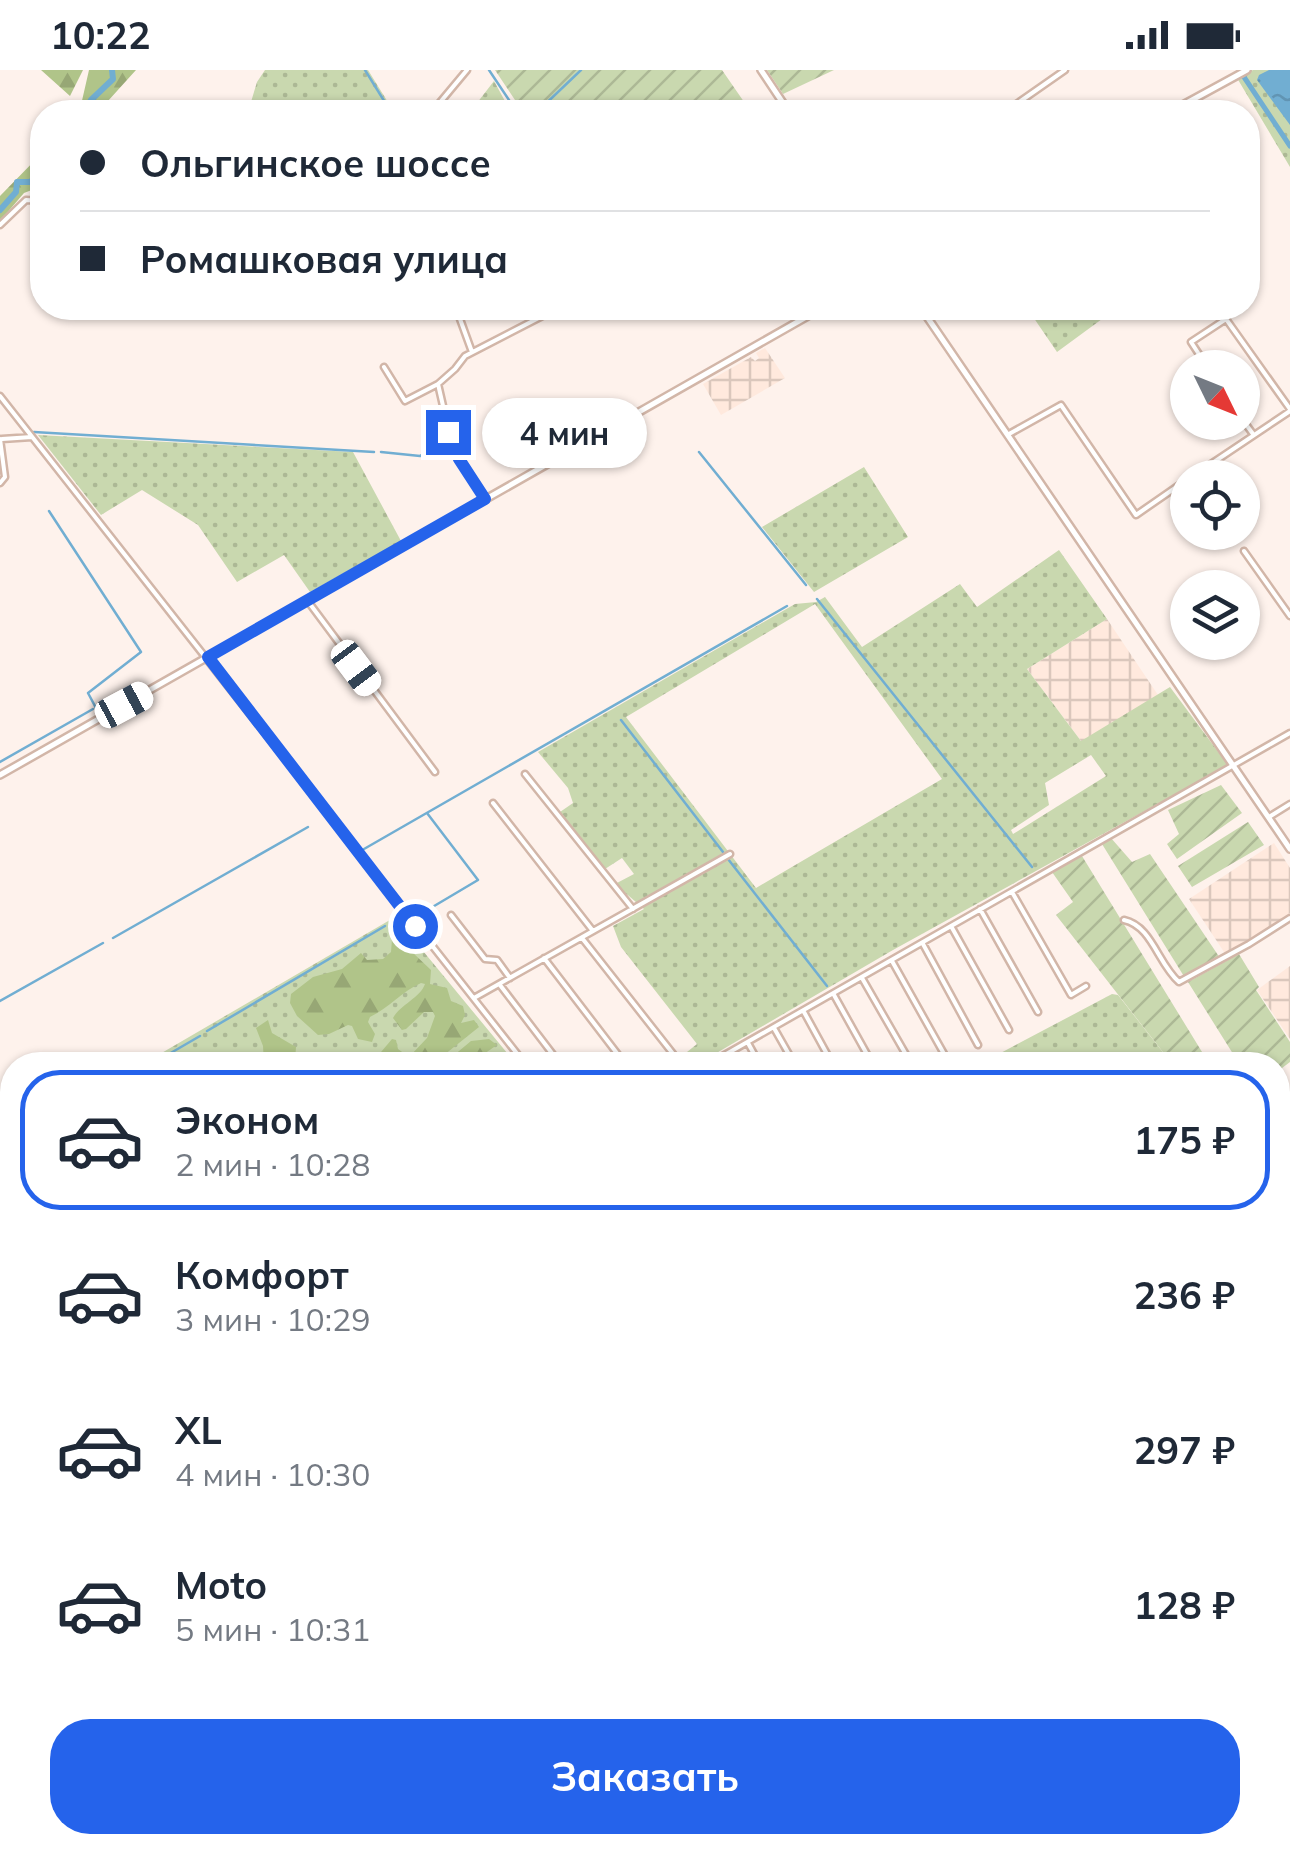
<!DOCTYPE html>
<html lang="ru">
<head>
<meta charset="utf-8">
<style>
	:root { --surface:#fff; --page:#f2f2f3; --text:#1f2937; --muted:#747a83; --line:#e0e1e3; --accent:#2563eb }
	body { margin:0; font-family:Mulish,sans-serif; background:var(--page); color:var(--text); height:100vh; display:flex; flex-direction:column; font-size:38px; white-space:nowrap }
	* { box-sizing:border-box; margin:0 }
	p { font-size:32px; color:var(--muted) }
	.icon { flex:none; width:55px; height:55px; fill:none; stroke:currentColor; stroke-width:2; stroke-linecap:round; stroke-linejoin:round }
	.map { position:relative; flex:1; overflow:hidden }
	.drawer { position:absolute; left:0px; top:982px; width:1290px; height:802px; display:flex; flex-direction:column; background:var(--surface); border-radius:40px 40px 0 0; box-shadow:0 2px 8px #0004 }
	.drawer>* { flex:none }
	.top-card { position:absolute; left:30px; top:30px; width:1230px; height:220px; border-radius:40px; box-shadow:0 2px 8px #0004; display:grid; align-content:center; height:220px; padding:0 50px; background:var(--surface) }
	.needle { width:65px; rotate:133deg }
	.buttons { position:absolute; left:1170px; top:280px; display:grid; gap:20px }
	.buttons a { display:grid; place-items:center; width:90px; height:90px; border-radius:50%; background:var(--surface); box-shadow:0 2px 8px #0004; font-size:50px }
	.end { position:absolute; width:45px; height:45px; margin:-22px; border:12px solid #2563eb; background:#fff; box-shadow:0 0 0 5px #fff }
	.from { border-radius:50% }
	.bubble { position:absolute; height:70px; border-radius:35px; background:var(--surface); box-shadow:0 2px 8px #0004; font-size:32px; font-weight:700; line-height:70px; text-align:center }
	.car { position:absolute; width:30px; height:60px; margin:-30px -15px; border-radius:12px; box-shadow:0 0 8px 2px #0007; background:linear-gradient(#fff 24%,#345 0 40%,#fff 0 76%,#345 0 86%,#fff 0) }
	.top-card b { display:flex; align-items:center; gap:35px; height:95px; font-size:38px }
	.top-card b+b { border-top:2px solid var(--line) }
	.top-card i { width:25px; height:25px; background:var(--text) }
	ul { padding:18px 0 0; list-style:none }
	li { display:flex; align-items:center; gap:30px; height:140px; margin:0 20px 15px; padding:0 30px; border:5px solid transparent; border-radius:40px }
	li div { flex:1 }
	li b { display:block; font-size:38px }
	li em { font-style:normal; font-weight:700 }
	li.current { border-color:var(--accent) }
	li>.icon { width:90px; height:90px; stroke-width:1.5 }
	.action { display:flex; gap:20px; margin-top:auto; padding:20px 50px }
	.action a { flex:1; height:115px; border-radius:40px; background:var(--accent); color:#fff; font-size:40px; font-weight:700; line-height:115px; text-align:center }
	.status { display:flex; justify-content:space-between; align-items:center; height:70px; padding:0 50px; background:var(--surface); direction:ltr }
	.status svg { height:28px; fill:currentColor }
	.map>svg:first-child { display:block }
</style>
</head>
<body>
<div class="status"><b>10:22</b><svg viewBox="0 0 49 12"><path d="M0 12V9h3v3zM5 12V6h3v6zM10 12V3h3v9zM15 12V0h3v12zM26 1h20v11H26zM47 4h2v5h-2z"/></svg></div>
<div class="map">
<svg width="1290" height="1784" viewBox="0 0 1290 1784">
	<defs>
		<pattern id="industrial-grid" width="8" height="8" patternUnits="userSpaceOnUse" patternTransform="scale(2.5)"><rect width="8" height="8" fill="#ffe9dd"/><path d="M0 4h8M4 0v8" fill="none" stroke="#dac7bc"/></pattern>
		<pattern id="grass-dots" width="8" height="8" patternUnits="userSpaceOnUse" patternTransform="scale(2.5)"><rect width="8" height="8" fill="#c9d8af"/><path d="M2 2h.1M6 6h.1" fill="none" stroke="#acb895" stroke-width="1.8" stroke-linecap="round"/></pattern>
		<pattern id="forest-firs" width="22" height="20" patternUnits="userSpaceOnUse" patternTransform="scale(2.5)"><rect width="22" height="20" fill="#b0c489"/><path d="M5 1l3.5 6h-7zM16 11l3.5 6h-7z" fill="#97a775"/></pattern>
		<pattern id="garden-furrows" width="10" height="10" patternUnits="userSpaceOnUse" patternTransform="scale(2.5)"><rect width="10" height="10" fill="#c9d8af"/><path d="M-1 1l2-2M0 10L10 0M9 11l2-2" fill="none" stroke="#acb895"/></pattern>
		<pattern id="water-ripples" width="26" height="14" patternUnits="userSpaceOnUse" patternTransform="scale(2.5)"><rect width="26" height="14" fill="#71aed2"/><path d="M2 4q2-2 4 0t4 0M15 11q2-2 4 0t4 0" fill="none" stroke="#6194b3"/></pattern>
	</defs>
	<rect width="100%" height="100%" fill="#fef2ec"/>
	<path fill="url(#industrial-grid)" d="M 765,278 L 785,308 L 721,345 L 703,314 L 751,287 L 755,291 L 759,288 L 756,283 Z
		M 1107,549 L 1158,625 L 1082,672 L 1027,599 Z
		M 1274,773 L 1290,798 L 1290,843 L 1226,885 L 1189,829 Z
		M 1290,896 L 1290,969 L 1257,920 Z
		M 12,1753 L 12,1772 L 140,1773 L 146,1784 L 0,1784 L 0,1760 Z"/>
	<path fill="url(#grass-dots)" fill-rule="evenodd" d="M 265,0 L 368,0 L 394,42 L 248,42 L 257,12 Z
		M 1253,0 L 1290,0 L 1290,97 L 1237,8 Z
		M 494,11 L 511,42 L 470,42 Z
		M 1027,238 L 1117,238 L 1057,282 Z
		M 38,365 L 353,382 L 401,471 L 310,522 L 284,485 L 237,512 L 198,455 L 142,420 L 101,445 Z
		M 864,397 L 908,467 L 814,522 L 762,457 Z
		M 1059,480 L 1107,549 L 1027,599 L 1081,671 L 1170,617 L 1228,695 L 893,880 L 696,995 L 682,995 L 677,990 L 697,974 L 621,877 L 613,856 L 644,839 L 615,814 L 634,804 L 622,788 L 605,799 L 560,742 L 573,733 L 568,718 L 538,682 L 795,534 L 816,532 L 825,527 L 862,577 L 960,514 L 977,537 ZM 815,534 L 942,709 L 756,818 L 626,647 ZM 1091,685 L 1106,706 L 1013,764 L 1011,760 L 1049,735 L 1045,713 Z
		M 395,847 L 517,995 L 141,995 Z
		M 1112,924 L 1118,925 L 1173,995 L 978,995 Z
		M 12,1070 L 12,1331 L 0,1335 L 0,1078 Z
		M 0,1359 L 12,1382 L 12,1753 L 0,1760 Z
		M 630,1772 L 708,1773 L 728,1784 L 618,1784 Z
		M 165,1773 L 239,1773 L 245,1784 L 175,1784 Z"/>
	<path fill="url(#forest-firs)" d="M 41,0 L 83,0 L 70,26 Z
		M 89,0 L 136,0 L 98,42 L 71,42 L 81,35 Z
		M 42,83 L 42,116 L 24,123 L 0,151 L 0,126 Z
		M 401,865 L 411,881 L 431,900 L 430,914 L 447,918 L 451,931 L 463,936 L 465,945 L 461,953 L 474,950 L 479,957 L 444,985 L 453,986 L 471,971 L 489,969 L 497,975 L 481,986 L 482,991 L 487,993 L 499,987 L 509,995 L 379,995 L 376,988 L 392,969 L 396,970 L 398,979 L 409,987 L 427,968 L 435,946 L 433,942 L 424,942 L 406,959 L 402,960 L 393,948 C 401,934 420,928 425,914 L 421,913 C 402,921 389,938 370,947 L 368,952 L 375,964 L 372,972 L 358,969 L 352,956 L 348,955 L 329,964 L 318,965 L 297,946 L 290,933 L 291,924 L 313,907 L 342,899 L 361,883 L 367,890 L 383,889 L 391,882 L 392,869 Z
		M 268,950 L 272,963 L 296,977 L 295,991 L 298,995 L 264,995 L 263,976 L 256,958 Z
		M 12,1090 L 12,1167 L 7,1168 L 0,1161 L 0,1094 Z
		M 1290,1122 L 1290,1227 L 1285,1229 L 1278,1223 L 1278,1129 Z
		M 1290,1308 L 1290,1406 L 1278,1403 L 1278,1315 Z
		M 1259,1772 L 1262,1778 L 1251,1784 L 1165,1784 L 1158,1773 Z"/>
	<path fill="url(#garden-furrows)" d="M 495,0 L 722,0 L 751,42 L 523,42 Z
		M 767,0 L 834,0 L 783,24 Z
		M 1221,715 L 1242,743 L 1177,789 L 1167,774 L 1179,764 L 1168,740 Z
		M 1248,752 L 1264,775 L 1192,817 L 1178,796 Z
		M 1111,768 L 1132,792 L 1150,784 L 1220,888 L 1185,908 L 1102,774 Z
		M 1082,786 L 1210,995 L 1173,995 L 1056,845 L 1073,832 L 1052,802 Z
		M 1239,884 L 1259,917 L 1256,920 L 1290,972 L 1290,992 L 1278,1001 L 1278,995 L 1240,995 L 1188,912 Z
		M 273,1773 L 349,1773 L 330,1784 L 280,1784 Z"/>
	<path fill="url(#water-ripples)" d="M 1269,0 L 1290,0 L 1290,55 L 1257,10 L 1259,5 Z"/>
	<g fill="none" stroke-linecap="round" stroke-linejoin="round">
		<path stroke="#71aed2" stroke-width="2.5" d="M 365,0 L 391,42
			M 489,0 L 517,42
			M 537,42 L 581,0
			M 37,128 L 42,128
			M 34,362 L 374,382
			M 381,382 L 420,386 L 449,372
			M 699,382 L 806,515
			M 49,441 L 141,582 L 88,623 L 96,638
			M 817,529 L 1032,797
			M 621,650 L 723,782
			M 0,692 L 93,639
			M 364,779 L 787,536
			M 728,789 L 827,916
			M 419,845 L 478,810 L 427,743
			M 113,868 L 308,757
			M 0,931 L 103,873
			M 207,961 L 385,856
			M 150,995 L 200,966
			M 0,1083 L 12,1076
			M 0,1198 L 12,1219
			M 0,1477 L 12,1471
			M 0,1622 L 12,1606
			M 1278,1662 L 1281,1667
			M 1282,1678 L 1290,1692
			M 900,1772 L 909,1784
			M 1260,1772 L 1267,1784
			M 1267,1772 L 1274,1784
			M 939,1774 L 945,1784
			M 1011,1776 L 1016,1784
			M 1115,1779 L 1117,1784
			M 1067,1781 L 1081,1772
			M 384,1784 L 404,1772
			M 1061,1784 L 1064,1783
			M 1085,1784 L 1103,1773 L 1111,1773 L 1114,1777"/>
		<path stroke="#71aed2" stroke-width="5" d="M 1244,7 L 1290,76"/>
		<path stroke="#71aed2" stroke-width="6" d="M 84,42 L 91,30 L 113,9 L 112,0
			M 0,140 L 16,122 L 17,112 L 31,112 L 42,94"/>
		<defs>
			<path id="minor" d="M 432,42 L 467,0
				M 1005,42 L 1065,0
				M 0,155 L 26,130 L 42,131
				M 456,238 L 472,282
				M 384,297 L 405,331 L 438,314
				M 1208,298 L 1191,272 L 1226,249 L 1290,339
				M 0,326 L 526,995
				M 1242,349 L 1253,364
				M 1009,364 L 1061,335 L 1136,445 L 1188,409
				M 2,369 L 32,367
				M 1190,408 L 1290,341
				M 0,413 L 5,407 L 0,369
				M 485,429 L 452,375 L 438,314 L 455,299 L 465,286 L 558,238
				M 1244,481 L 1290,546
				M 307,530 L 435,702
				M 525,704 L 633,839
				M 493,733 L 593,861
				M 1269,747 L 1290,734
				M 1012,822 L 1071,925 L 1086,916
				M 980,839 L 1038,942
				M 451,845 L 485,889 L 497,890 L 510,908
				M 1124,850 C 1152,856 1158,894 1179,912 L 1249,874 L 1290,848
				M 951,856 L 1009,960
				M 582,868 L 674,985
				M 923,874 L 978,975
				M 544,888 L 626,995
				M 892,891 L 948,991
				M 862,908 L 912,995
				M 500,915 L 561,995
				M 834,925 L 873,995
				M 474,928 L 730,784
				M 804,942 L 833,995
				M 774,958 L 795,995
				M 748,973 L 760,995
				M 707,995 L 1290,663
				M 1278,1227 L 1290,1245
				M 1278,1285 L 1290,1278
				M 1278,1435 L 1290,1442
				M 1278,1504 L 1282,1533 L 1290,1539
				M 1278,1666 L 1290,1687
				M 691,1772 L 711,1784
				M 872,1772 L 880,1784
				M 1006,1772 L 1013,1784
				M 1264,1772 L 1271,1784
				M 391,1784 L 411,1772
				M 768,1784 L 783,1772
				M 1074,1784 L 1093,1772"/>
			<path id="tertiary" d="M 761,0 L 789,42
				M 1170,42 L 1247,0
				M 921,238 L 1290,779
				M 0,705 L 822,238"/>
			<path id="secondary" d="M 0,1347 L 12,1368
				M 247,1772 L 254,1784"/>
		</defs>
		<use href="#minor" stroke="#d2b6a8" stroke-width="9"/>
		<use href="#tertiary" stroke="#d2b6a8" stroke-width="10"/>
		<use href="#secondary" stroke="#d2b6a8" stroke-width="11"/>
		<use href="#minor" stroke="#fff" stroke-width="4"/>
		<use href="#tertiary" stroke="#fff" stroke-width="5"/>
		<use href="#secondary" stroke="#fff" stroke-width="6"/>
	</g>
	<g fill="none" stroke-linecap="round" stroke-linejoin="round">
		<path stroke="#2563eb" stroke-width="12" d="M 415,856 L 208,587 L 485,429 L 459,389 L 448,362"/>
	</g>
</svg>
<div class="buttons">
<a><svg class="needle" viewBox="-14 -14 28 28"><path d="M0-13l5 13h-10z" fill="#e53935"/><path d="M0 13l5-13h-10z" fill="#747a83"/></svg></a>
<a><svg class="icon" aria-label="locate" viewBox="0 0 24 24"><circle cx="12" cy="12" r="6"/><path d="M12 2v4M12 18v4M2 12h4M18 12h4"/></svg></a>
<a><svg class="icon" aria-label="layers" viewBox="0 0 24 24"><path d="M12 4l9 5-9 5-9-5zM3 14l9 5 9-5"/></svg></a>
</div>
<i class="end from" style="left:415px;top:856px"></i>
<i class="end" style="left:448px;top:362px"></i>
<div class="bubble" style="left:482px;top:328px;width:165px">4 мин</div>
<i class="car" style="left:356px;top:598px;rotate:143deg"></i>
<i class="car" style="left:124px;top:635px;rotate:62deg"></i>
<div class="top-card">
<b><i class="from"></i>Ольгинское шоссе</b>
<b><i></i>Ромашковая улица</b>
</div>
<section class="drawer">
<ul>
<li class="current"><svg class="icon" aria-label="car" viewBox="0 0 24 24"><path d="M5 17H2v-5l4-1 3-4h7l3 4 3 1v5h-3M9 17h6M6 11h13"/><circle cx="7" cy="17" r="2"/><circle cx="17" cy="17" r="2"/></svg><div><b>Эконом</b><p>2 мин · 10:28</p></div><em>175 ₽</em></li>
<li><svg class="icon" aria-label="car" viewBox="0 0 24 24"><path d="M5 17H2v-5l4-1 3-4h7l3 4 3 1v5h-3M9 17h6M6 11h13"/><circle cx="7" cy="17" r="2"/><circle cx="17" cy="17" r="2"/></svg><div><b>Комфорт</b><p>3 мин · 10:29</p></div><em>236 ₽</em></li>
<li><svg class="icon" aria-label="car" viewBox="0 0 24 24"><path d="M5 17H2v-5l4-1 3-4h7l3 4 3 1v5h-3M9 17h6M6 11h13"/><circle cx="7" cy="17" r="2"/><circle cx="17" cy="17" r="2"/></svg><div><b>XL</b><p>4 мин · 10:30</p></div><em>297 ₽</em></li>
<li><svg class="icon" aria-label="car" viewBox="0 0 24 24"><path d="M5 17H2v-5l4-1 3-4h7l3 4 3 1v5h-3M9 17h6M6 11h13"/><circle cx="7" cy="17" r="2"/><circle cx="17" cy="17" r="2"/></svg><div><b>Moto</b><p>5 мин · 10:31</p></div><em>128 ₽</em></li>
</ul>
<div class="action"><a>Заказать</a></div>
</section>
</div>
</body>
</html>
